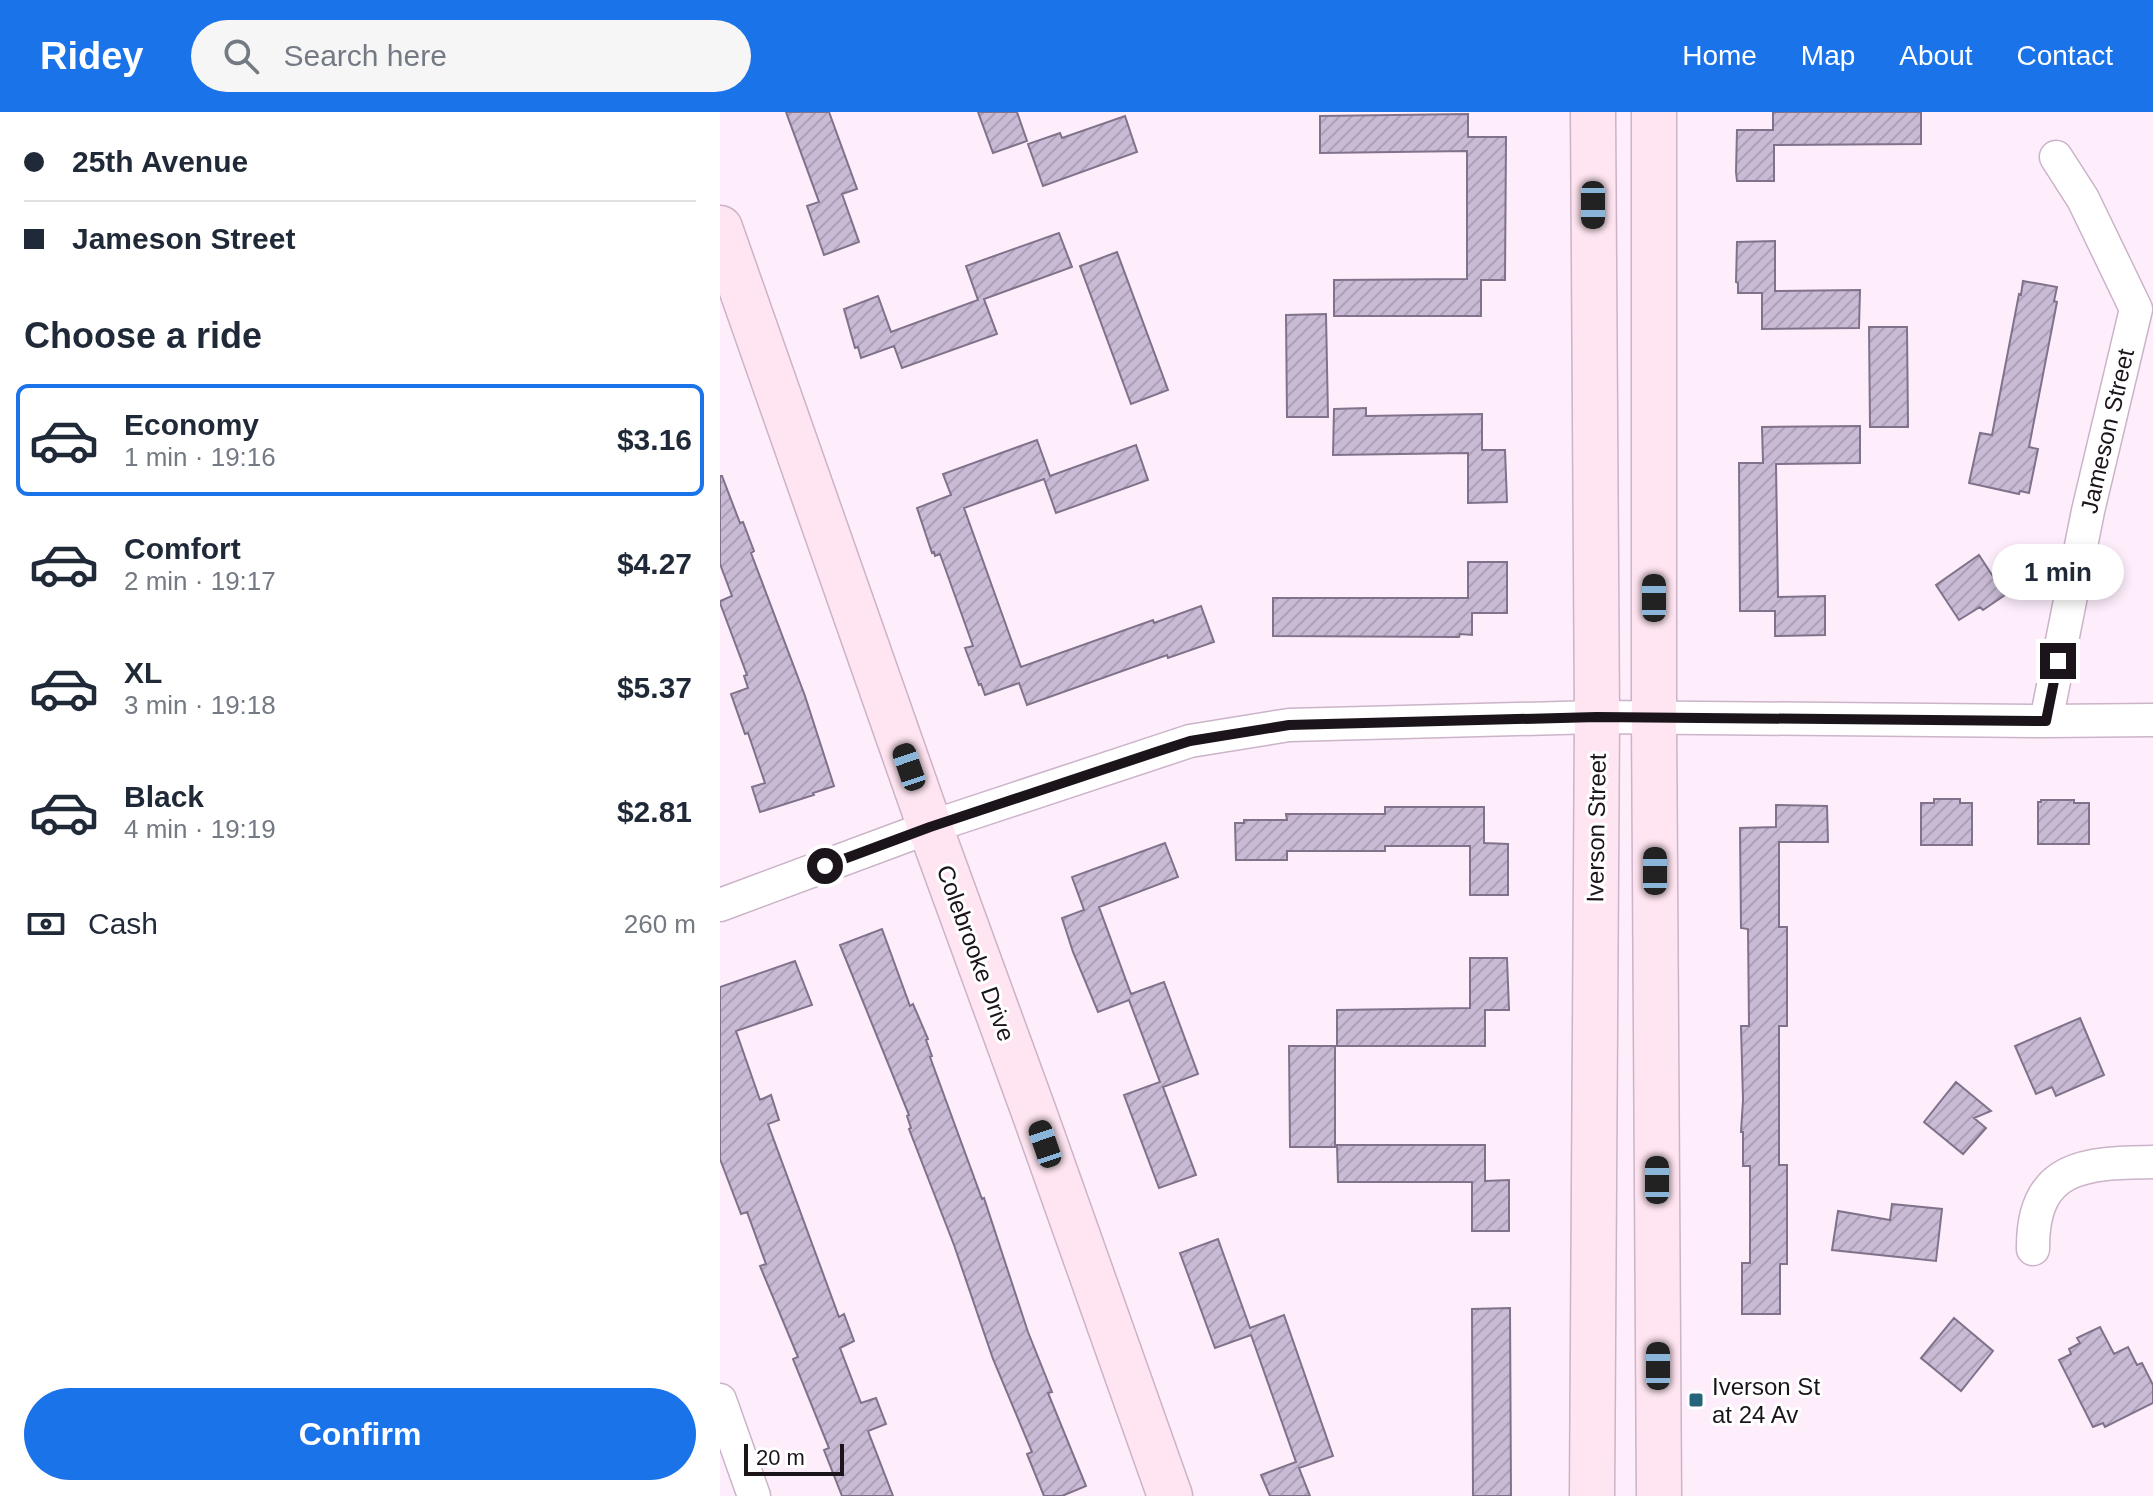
<!DOCTYPE html>
<html lang="en">
<head>
<meta charset="utf-8">
<style>
	:root { --surface:#fff; --page:#f6f6f7; --text:#1f2937; --muted:#747a83; --line:#e0e1e3; --accent:#1a73e8 }
	body { margin:0; font-family:Helvetica,sans-serif; background:var(--page); color:var(--text); height:100vh; display:flex; flex-direction:column; font-size:30px; white-space:nowrap }
	* { box-sizing:border-box; margin:0 }
	p { font-size:26px; color:var(--muted) }
	.icon { flex:none; width:44px; height:44px; fill:none; stroke:currentColor; stroke-width:2; stroke-linecap:round; stroke-linejoin:round }
	.map { position:relative; flex:1; overflow:hidden }
	.sheet { display:flex; flex-direction:column; background:var(--surface); width:720px }
	.sheet>* { flex:none }
	.banner { display:grid; align-content:center; height:176px; padding:0 24px; background:var(--surface) }
	.scale { position:absolute; left:24px; bottom:20px; width:100px; box-sizing:border-box; padding-left:8px; border:4px solid #1c141b; border-top:0; font-size:22px; line-height:28px; white-space:nowrap; color:#1c141b; -webkit-text-stroke:6px #fff; paint-order:stroke }
	.end { position:absolute; width:36px; height:36px; margin:-18px; border:10px solid #1c141b; background:#fff; box-shadow:0 0 0 4px #fff }
	.from { border-radius:50% }
	.bubble { position:absolute; height:56px; border-radius:28px; background:var(--surface); box-shadow:0 4px 12px #0003; font-size:26px; font-weight:700; line-height:56px; text-align:center }
	.car { position:absolute; width:24px; height:48px; margin:-24px -12px; border-radius:10px; box-shadow:0 0 6px 2px #0007; background:linear-gradient(#222 24%,#8ab4d8 0 40%,#222 0 76%,#8ab4d8 0 86%,#222 0) }
	.banner b { display:flex; align-items:center; gap:28px; height:76px; font-size:30px }
	.banner b+b { border-top:2px solid var(--line) }
	.banner i { width:20px; height:20px; background:var(--text) }
	ul { padding:0; list-style:none }
	li { display:flex; align-items:center; gap:24px; height:112px; margin:0 16px 12px; padding:0 8px; border:4px solid transparent; border-radius:12px }
	li div { flex:1 }
	li b { display:block; font-size:30px }
	li em { font-style:normal; font-weight:700 }
	li.current { border-color:var(--accent) }
	li>.icon { width:72px; height:72px; stroke-width:1.5 }
	h2 { padding:0 24px; font-size:36px; line-height:96px }
	.pay { display:flex; align-items:center; gap:20px; height:88px; padding:0 24px; font-size:30px }
	.pay p { margin-inline-start:auto }
	.button { display:flex; gap:16px; margin-top:auto; padding:16px 24px }
	.button a { flex:1; height:92px; border-radius:48px; background:var(--accent); color:#fff; font-size:32px; font-weight:700; line-height:92px; text-align:center }
	header { display:flex; align-items:center; gap:48px; box-sizing:border-box; height:112px; padding:0 40px; background:var(--accent); color:#fff }
	header strong { font-size:38px }
	nav { display:flex; gap:44px; margin-inline-start:auto; font-size:28px }
	.search { width:560px; height:72px; background:var(--page); display:flex; align-items:center; gap:20px; box-sizing:border-box; padding:0 28px; border-radius:44px; color:var(--muted); font-size:30px }
	main { display:flex; flex:1; min-height:0 }
	.map>svg:first-child { display:block }
</style>
</head>
<body>
<header>
<strong>Ridey</strong>
<div class="search"><svg class="icon" aria-label="search" viewBox="0 0 24 24"><circle cx="10" cy="10" r="6"/><path d="M15 15l6 6"/></svg>Search here</div>
<nav><a>Home</a><a>Map</a><a>About</a><a>Contact</a></nav>
</header>
<main>
<section class="sheet">
<div class="banner">
<b><i class="from"></i>25th Avenue</b>
<b><i></i>Jameson Street</b>
</div>
<h2>Choose a ride</h2>
<ul>
<li class="current"><svg class="icon" aria-label="car" viewBox="0 0 24 24"><path d="M5 17H2v-5l4-1 3-4h7l3 4 3 1v5h-3M9 17h6M6 11h13"/><circle cx="7" cy="17" r="2"/><circle cx="17" cy="17" r="2"/></svg><div><b>Economy</b><p>1 min · 19:16</p></div><em>$3.16</em></li>
<li><svg class="icon" aria-label="car" viewBox="0 0 24 24"><path d="M5 17H2v-5l4-1 3-4h7l3 4 3 1v5h-3M9 17h6M6 11h13"/><circle cx="7" cy="17" r="2"/><circle cx="17" cy="17" r="2"/></svg><div><b>Comfort</b><p>2 min · 19:17</p></div><em>$4.27</em></li>
<li><svg class="icon" aria-label="car" viewBox="0 0 24 24"><path d="M5 17H2v-5l4-1 3-4h7l3 4 3 1v5h-3M9 17h6M6 11h13"/><circle cx="7" cy="17" r="2"/><circle cx="17" cy="17" r="2"/></svg><div><b>XL</b><p>3 min · 19:18</p></div><em>$5.37</em></li>
<li><svg class="icon" aria-label="car" viewBox="0 0 24 24"><path d="M5 17H2v-5l4-1 3-4h7l3 4 3 1v5h-3M9 17h6M6 11h13"/><circle cx="7" cy="17" r="2"/><circle cx="17" cy="17" r="2"/></svg><div><b>Black</b><p>4 min · 19:19</p></div><em>$2.81</em></li>
</ul>
<div class="pay"><svg class="icon" aria-label="cash" viewBox="0 0 24 24"><path d="M3 7h18v10H3z"/><circle cx="12" cy="12" r="2"/></svg>Cash<p>260 m</p></div>
<div class="button"><a>Confirm</a></div>
</section>
<div class="map">
<svg width="1433" height="1384" viewBox="0 0 1433 1384">
	<defs>
		<pattern id="building-hatch" width="6" height="6" patternUnits="userSpaceOnUse" patternTransform="scale(2)"><rect width="6" height="6" fill="#c9bbd5"/><path d="M-1 1l2-2M0 6l6-6M5 7l2-2" fill="none" stroke="#aca0b6"/></pattern>
	</defs>
	<rect width="100%" height="100%" fill="#feeefc"/>
	<path fill="url(#building-hatch)" stroke="#7f728a" stroke-width="2" d="M 66,0 L 109,0 L 137,77 L 122,82 L 139,130 L 104,143 L 87,94 L 99,90 Z
		M 258,0 L 297,0 L 307,29 L 273,41 Z
		M 1053,0 L 1201,0 L 1201,32 L 1054,33 L 1054,69 L 1017,69 L 1016,60 L 1017,18 L 1053,18 Z
		M 748,2 L 748,25 L 786,25 L 785,168 L 761,168 L 761,204 L 614,204 L 614,168 L 747,167 L 747,39 L 600,41 L 600,4 Z
		M 405,4 L 417,40 L 323,74 L 308,32 L 340,21 L 342,26 Z
		M 339,121 L 352,155 L 264,187 L 277,222 L 182,256 L 174,234 L 141,246 L 138,235 L 135,236 L 124,197 L 158,184 L 171,220 L 258,188 L 246,154 Z
		M 1055,129 L 1055,179 L 1140,178 L 1139,216 L 1042,217 L 1042,181 L 1018,181 L 1018,171 L 1016,170 L 1017,130 Z
		M 397,140 L 448,278 L 411,292 L 360,154 Z
		M 1303,169 L 1337,175 L 1334,189 L 1337,190 L 1309,335 L 1318,337 L 1309,381 L 1300,379 L 1299,382 L 1249,371 L 1260,321 L 1272,323 L 1299,182 L 1301,183 Z
		M 606,202 L 608,305 L 567,305 L 566,203 Z
		M 1149,215 L 1187,215 L 1188,315 L 1150,315 Z
		M 646,296 L 646,304 L 762,302 L 762,338 L 785,338 L 787,390 L 748,391 L 748,341 L 613,343 L 614,297 Z
		M 1140,314 L 1140,351 L 1056,352 L 1058,485 L 1105,484 L 1105,523 L 1055,524 L 1055,499 L 1020,499 L 1019,351 L 1043,351 L 1042,315 Z
		M 317,328 L 330,364 L 416,333 L 428,368 L 336,401 L 324,367 L 244,396 L 301,555 L 433,508 L 434,511 L 481,494 L 494,530 L 448,546 L 447,543 L 307,593 L 299,571 L 265,583 L 261,572 L 259,573 L 245,536 L 253,534 L 220,442 L 215,444 L 214,440 L 212,441 L 197,396 L 231,383 L 223,362 Z
		M 0,364 L 2,364 L 20,411 L 23,410 L 34,439 L 31,441 L 85,584 L 114,674 L 93,681 L 94,683 L 40,700 L 32,675 L 45,671 L 28,621 L 25,622 L 11,582 L 28,576 L 24,564 L 27,563 L 0,491 L 0,489 L 12,484 L 0,452 Z
		M 1259,443 L 1285,483 L 1263,498 L 1260,495 L 1239,508 L 1216,473 Z
		M 748,450 L 787,450 L 787,501 L 752,501 L 752,523 L 740,522 L 739,525 L 553,524 L 553,486 L 748,486 Z
		M 1214,687 L 1240,687 L 1240,691 L 1252,691 L 1252,733 L 1201,733 L 1201,691 L 1214,691 Z
		M 1321,688 L 1354,688 L 1354,691 L 1369,691 L 1369,732 L 1318,732 L 1318,690 L 1321,690 Z
		M 1056,693 L 1107,694 L 1108,730 L 1059,730 L 1059,815 L 1067,815 L 1067,914 L 1059,914 L 1059,1053 L 1067,1053 L 1067,1152 L 1060,1152 L 1060,1202 L 1022,1202 L 1022,1151 L 1030,1151 L 1030,1054 L 1023,1054 L 1023,1020 L 1021,1020 L 1023,988 L 1021,914 L 1029,914 L 1028,817 L 1021,816 L 1020,716 L 1056,715 Z
		M 665,695 L 764,695 L 764,731 L 788,732 L 788,783 L 750,783 L 750,734 L 665,734 L 665,739 L 567,739 L 567,748 L 516,748 L 515,711 L 524,711 L 524,708 L 567,708 L 566,702 L 665,702 Z
		M 445,731 L 458,765 L 379,795 L 411,882 L 444,870 L 478,962 L 443,975 L 476,1063 L 439,1076 L 404,983 L 440,970 L 409,888 L 378,900 L 353,840 L 342,806 L 364,798 L 352,765 Z
		M 162,817 L 190,894 L 193,892 L 208,927 L 206,928 L 212,944 L 210,945 L 262,1087 L 264,1086 L 308,1220 L 332,1280 L 328,1281 L 366,1374 L 342,1384 L 324,1384 L 307,1342 L 312,1340 L 273,1247 L 234,1133 L 189,1017 L 191,1016 L 187,1004 L 189,1003 L 120,833 Z
		M 750,846 L 787,846 L 789,898 L 765,898 L 765,934 L 617,934 L 617,898 L 750,896 Z
		M 75,849 L 92,893 L 16,919 L 40,988 L 51,983 L 59,1008 L 48,1012 L 119,1205 L 124,1202 L 134,1229 L 120,1236 L 141,1291 L 156,1286 L 166,1312 L 148,1319 L 173,1384 L 122,1384 L 104,1338 L 109,1336 L 73,1247 L 78,1245 L 40,1154 L 46,1152 L 27,1100 L 21,1102 L 0,1047 L 0,875 Z
		M 1360,906 L 1384,963 L 1336,984 L 1332,975 L 1316,982 L 1295,934 Z
		M 569,934 L 615,934 L 615,1035 L 570,1035 Z
		M 1236,970 L 1271,999 L 1254,1006 L 1266,1016 L 1243,1042 L 1204,1010 Z
		M 617,1033 L 765,1033 L 765,1069 L 789,1068 L 789,1119 L 752,1119 L 752,1070 L 618,1070 Z
		M 1172,1092 L 1222,1097 L 1216,1149 L 1112,1138 L 1118,1099 L 1170,1108 Z
		M 498,1127 L 530,1216 L 564,1203 L 613,1344 L 579,1356 L 590,1384 L 550,1384 L 541,1363 L 576,1350 L 531,1223 L 495,1236 L 460,1141 Z
		M 790,1196 L 791,1384 L 753,1384 L 752,1197 Z
		M 1234,1206 L 1273,1239 L 1241,1279 L 1201,1246 Z
		M 1380,1215 L 1394,1242 L 1408,1235 L 1417,1253 L 1422,1251 L 1433,1273 L 1433,1291 L 1385,1315 L 1383,1311 L 1373,1315 L 1339,1248 L 1351,1242 L 1349,1237 L 1360,1231 L 1357,1226 Z"/>
	<g fill="none" stroke-linecap="round" stroke-linejoin="round">
		<defs>
			<path id="street" d="M 1326,609 L 1368,399 L 1416,197 L 1363,87 L 1336,45
				M 0,793 L 210,715 L 470,629 L 569,613 L 877,605 L 1326,609 L 1433,608
				M 1313,1137 C 1312,1052 1366,1051 1433,1050
				M 0,1288 L 34,1384"/>
			<path id="secondary" d="M 934,0 L 934,606 L 939,1384
				M 0,116 L 210,715 L 315,1003 L 450,1384
				M 872,1384 L 877,605 L 873,0"/>
		</defs>
		<use href="#street" stroke="#cbb3c8" stroke-width="35"/>
		<use href="#secondary" stroke="#cbb3c8" stroke-width="47"/>
		<use href="#street" stroke="#fff" stroke-width="32"/>
		<use href="#secondary" stroke="#ffe5f1" stroke-width="44"/>
	</g>
	<g fill="none" stroke-linecap="round" stroke-linejoin="round">
		<path stroke="#1c141b" stroke-width="10" d="M 105,754 L 210,715 L 439,639 L 470,629 L 569,613 L 877,605 L 1326,609 L 1338,549"/>
	</g>
	<rect fill="#27637b" stroke="#fff" stroke-width="3" x="968" y="1280" width="16" height="16" rx="4"/>
	<g text-anchor="middle" dominant-baseline="central" stroke-width="6" stroke-linejoin="round" paint-order="stroke">
		<g font-size="24" fill="#1c141b" stroke="#fff">
			<text transform="translate(1387 319) rotate(-77)">Jameson Street</text>
			<text transform="translate(876 716) rotate(-89)">Iverson Street</text>
			<text transform="translate(256 841) rotate(70)">Colebrooke Drive</text>
		</g>
		<g font-size="24" fill="#1c141b" stroke="#fff" text-anchor="start">
			<text x="992" y="1274">Iverson St<tspan x="992" dy="28">at 24 Av</tspan></text>
		</g>
	</g>
</svg>
<div class="scale">20 m</div>
<i class="end from" style="left:105px;top:754px"></i>
<i class="end" style="left:1338px;top:549px"></i>
<div class="bubble" style="left:1272px;top:432px;width:132px">1 min</div>
<i class="car" style="left:873px;top:93px;rotate:180deg"></i>
<i class="car" style="left:934px;top:486px;rotate:0deg"></i>
<i class="car" style="left:189px;top:655px;rotate:341deg"></i>
<i class="car" style="left:935px;top:759px;rotate:0deg"></i>
<i class="car" style="left:325px;top:1032px;rotate:341deg"></i>
<i class="car" style="left:937px;top:1068px;rotate:0deg"></i>
<i class="car" style="left:938px;top:1254px;rotate:0deg"></i>
</div>
</main>
</body>
</html>
